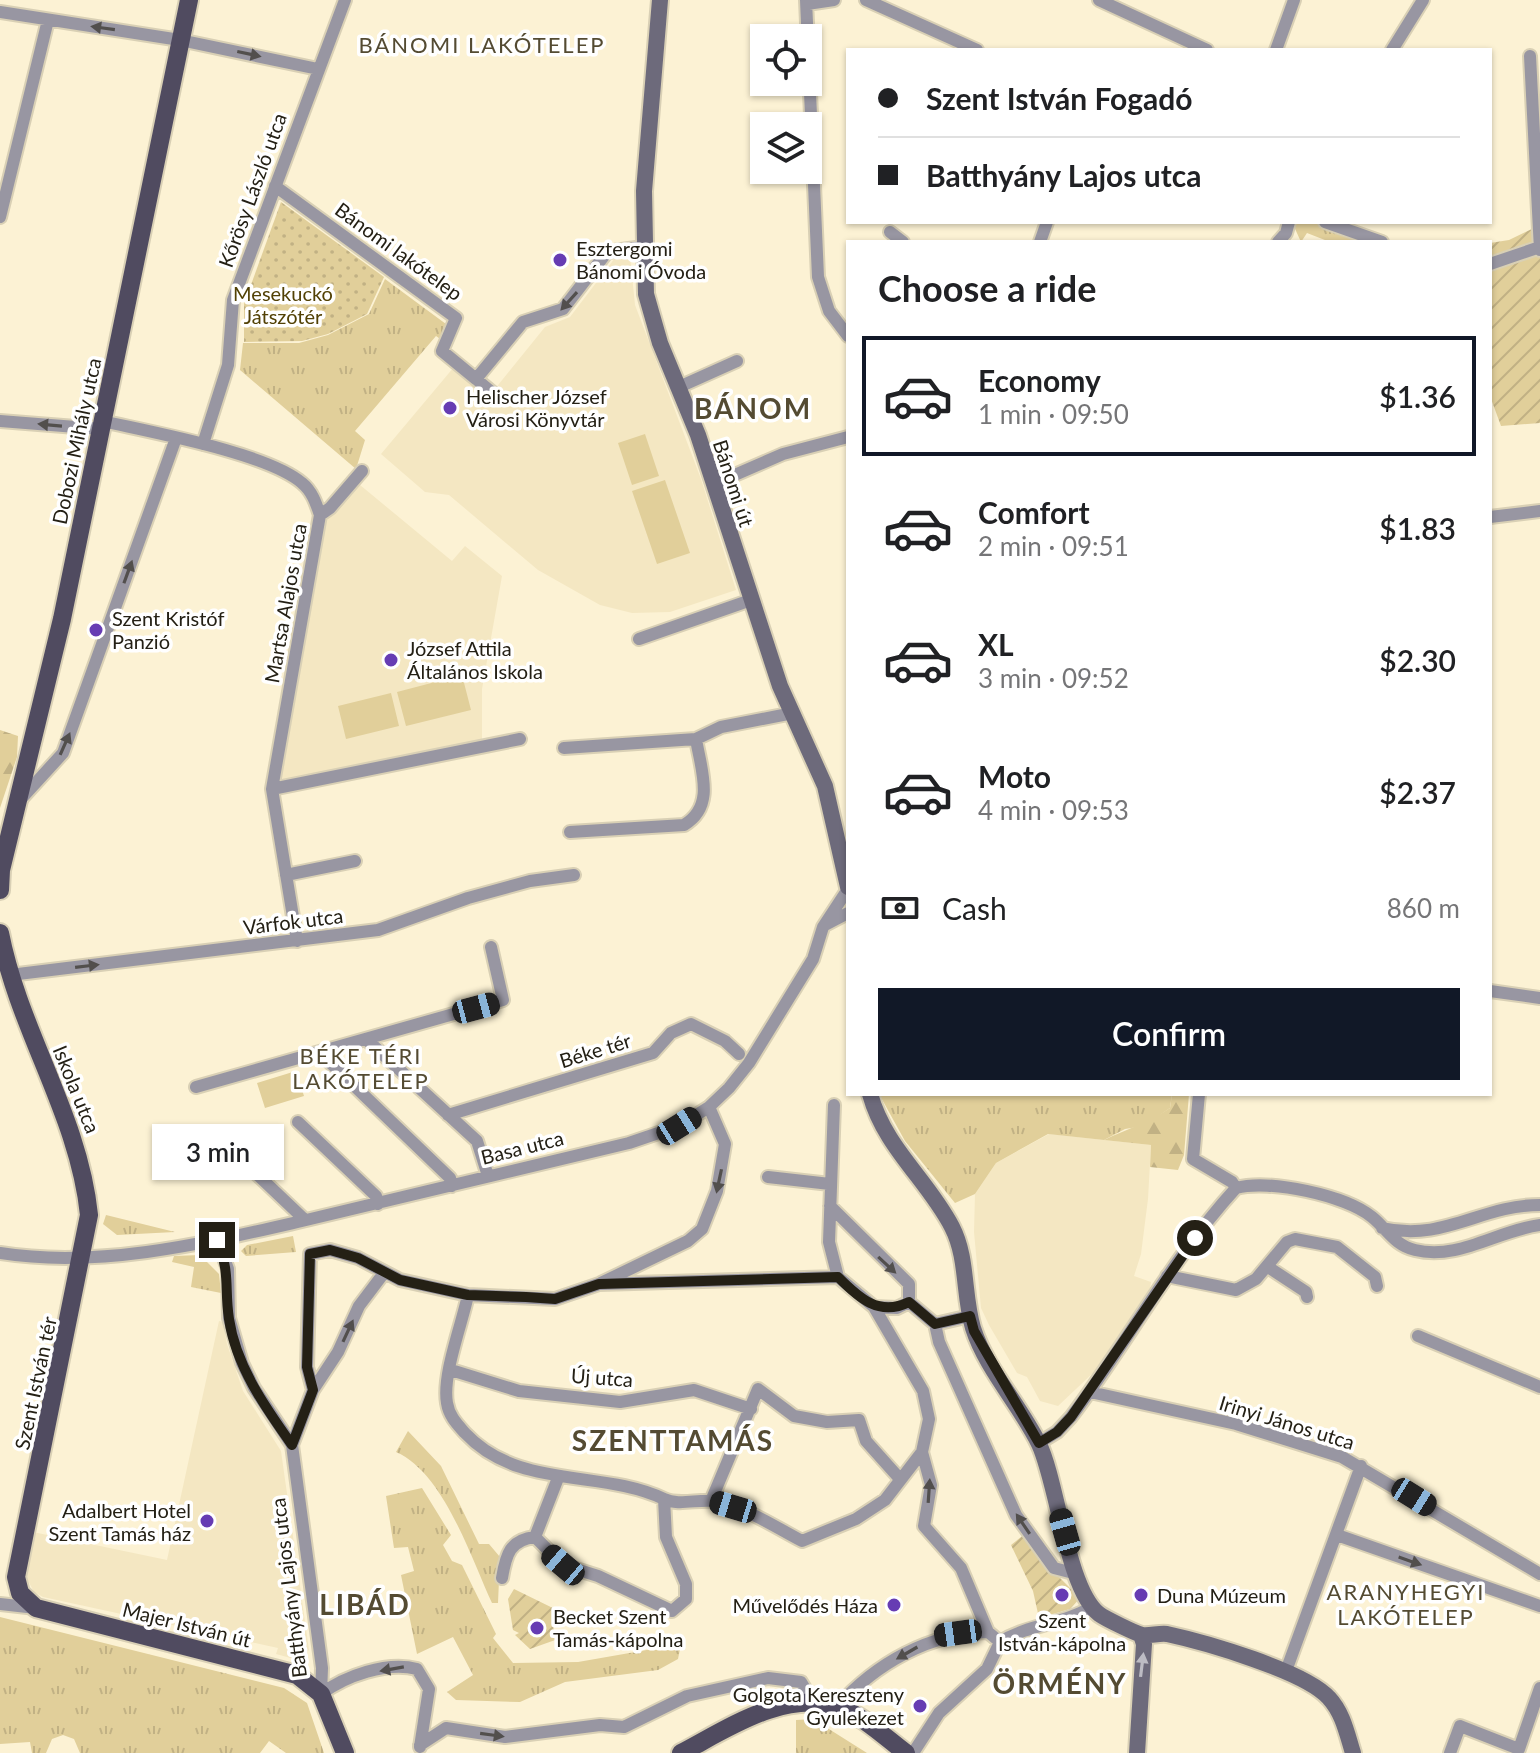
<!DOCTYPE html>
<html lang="en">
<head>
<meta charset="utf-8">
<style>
	:root { --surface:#fff; --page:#f2f2f2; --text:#202124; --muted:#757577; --line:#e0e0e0; --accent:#111827 }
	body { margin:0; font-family:Lato,sans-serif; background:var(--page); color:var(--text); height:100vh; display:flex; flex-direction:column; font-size:30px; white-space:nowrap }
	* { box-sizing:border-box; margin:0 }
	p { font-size:26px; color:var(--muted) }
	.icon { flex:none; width:44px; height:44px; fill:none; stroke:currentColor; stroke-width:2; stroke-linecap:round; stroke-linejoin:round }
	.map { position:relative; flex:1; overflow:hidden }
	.sheet { position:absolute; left:846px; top:240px; width:646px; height:856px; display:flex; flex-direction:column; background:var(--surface); border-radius:0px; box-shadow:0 2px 6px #0004 }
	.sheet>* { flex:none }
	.hud { position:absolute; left:846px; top:48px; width:646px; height:176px; border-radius:0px; box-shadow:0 2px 6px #0004; display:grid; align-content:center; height:176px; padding:0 32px; background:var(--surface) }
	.tools { position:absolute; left:750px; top:24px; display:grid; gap:16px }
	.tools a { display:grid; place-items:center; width:72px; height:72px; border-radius:0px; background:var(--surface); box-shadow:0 2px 6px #0004; font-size:40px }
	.end { position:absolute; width:36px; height:36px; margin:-18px; border:10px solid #242015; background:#fff; box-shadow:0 0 0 4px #fff }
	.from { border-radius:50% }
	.bubble { position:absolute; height:56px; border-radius:0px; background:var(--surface); box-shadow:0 2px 6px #0004; font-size:26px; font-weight:600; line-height:56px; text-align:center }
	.car { position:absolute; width:24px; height:48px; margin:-24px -12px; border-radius:10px; box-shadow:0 0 6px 2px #0007; background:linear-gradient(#222 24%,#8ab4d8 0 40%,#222 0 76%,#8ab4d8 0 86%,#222 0) }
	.hud b { display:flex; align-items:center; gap:28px; height:76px; font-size:30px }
	.hud b+b { border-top:2px solid var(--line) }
	.hud i { width:20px; height:20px; background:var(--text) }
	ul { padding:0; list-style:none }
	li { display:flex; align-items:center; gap:24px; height:120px; margin:0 16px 12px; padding:0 16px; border:4px solid transparent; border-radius:0px }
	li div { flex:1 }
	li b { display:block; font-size:30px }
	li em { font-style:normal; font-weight:600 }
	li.current { border-color:var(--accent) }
	li>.icon { width:72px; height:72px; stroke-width:1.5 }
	h2 { padding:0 32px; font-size:36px; line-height:96px }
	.pay { display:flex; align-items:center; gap:20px; height:88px; padding:0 32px; font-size:30px }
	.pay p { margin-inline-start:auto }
	.cta { display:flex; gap:16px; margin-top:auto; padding:16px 32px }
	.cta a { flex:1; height:92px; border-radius:0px; background:var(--accent); color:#fff; font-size:32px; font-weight:600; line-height:92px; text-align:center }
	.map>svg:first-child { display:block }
</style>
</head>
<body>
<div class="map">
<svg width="1540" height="1753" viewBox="0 0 1540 1753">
	<defs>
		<pattern id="grass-tufts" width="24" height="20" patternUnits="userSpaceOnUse" patternTransform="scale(2)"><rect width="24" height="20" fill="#e1cf9a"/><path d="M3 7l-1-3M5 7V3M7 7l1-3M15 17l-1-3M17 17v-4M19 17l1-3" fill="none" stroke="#c1b184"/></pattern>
		<pattern id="forest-firs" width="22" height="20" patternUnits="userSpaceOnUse" patternTransform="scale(2)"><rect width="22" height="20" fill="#e1cf9a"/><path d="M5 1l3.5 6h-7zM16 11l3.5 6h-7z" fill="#c1b184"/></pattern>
		<pattern id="park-dots" width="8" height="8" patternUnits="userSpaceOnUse" patternTransform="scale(2)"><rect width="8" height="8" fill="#e1cf9a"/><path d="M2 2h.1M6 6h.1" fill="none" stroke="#c1b184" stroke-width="1.8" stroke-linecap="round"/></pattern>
		<pattern id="garden-furrows" width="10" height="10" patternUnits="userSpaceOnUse" patternTransform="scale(2)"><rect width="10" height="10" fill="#e1cf9a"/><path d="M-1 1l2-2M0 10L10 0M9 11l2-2" fill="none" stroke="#c1b184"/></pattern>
	</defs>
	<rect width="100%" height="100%" fill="#fcf2d4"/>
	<path fill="#f4e7c2" d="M 630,256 L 635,305 L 701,479 L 736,590 L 670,612 L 632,613 L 600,605 L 538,570 L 449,495 L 425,492 L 381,454 L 454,367 L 490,395 L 545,327 L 570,317 L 615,258 Z
		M 354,480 L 452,561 L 465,546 L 502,576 L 482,689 L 482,747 L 272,789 L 320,515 Z
		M 1049,1134 L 1151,1145 L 1148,1199 L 1141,1254 L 1134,1276 L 1151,1282 L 1150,1288 L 1094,1372 L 1058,1406 L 1040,1401 L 1027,1377 L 1017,1373 L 989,1325 L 981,1308 L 974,1232 L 975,1194 L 996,1163 Z
		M 219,1321 L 223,1322 L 227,1344 L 243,1391 L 281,1451 L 309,1650 L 298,1660 L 276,1654 L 278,1648 L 43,1597 L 34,1592 L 25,1575 L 33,1532 L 167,1560 Z"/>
	<path fill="url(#grass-tufts)" d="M 1292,222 L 1316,222 L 1368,242 L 1330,242 L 1307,233 L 1301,242 Z
		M 385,279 L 450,327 L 443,341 L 436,336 L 355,431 L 365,440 L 356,469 L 240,370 L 243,343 L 299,343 L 328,335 L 369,314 Z
		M 879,1094 L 1172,1094 L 1170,1108 L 1144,1126 L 1125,1129 L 1104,1140 L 1048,1134 L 996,1163 L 975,1194 L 955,1203 L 905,1141 Z
		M 106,1215 L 175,1232 L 117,1235 L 103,1224 Z
		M 293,1236 L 296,1252 L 246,1256 L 241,1251 L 247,1245 Z
		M 200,1255 L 219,1274 L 221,1293 L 191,1287 L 194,1267 L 172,1262 L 174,1256 Z
		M 408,1431 L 441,1466 L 479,1544 L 489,1544 L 500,1557 L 498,1603 L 492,1603 C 471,1558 444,1473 396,1452 Z
		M 422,1488 L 451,1535 L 443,1545 L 452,1561 L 462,1565 L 496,1634 L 493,1638 L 513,1663 L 578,1662 L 681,1644 L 678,1659 L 658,1670 L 565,1682 L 520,1702 L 456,1700 L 447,1692 L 473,1675 L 453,1637 L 417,1654 L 401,1575 L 414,1571 L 408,1547 L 394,1548 L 386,1496 Z
		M 0,1617 L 284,1688 L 307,1703 L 324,1753 L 286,1753 L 269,1741 L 260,1753 L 80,1753 L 74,1739 L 63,1735 L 52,1739 L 46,1753 L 32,1753 L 30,1742 L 0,1744 Z
		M 813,1719 L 867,1753 L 796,1753 L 796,1720 Z"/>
	<path fill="url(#forest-firs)" d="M 0,730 L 18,736 L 17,757 L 0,808 Z
		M 1172,1094 L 1189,1094 L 1184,1155 L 1178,1170 L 1150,1167 L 1151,1145 L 1104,1140 C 1127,1129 1148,1123 1170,1108 Z"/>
	<path fill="url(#park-dots)" d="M 281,202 L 384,277 L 367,314 L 328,334 L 302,341 L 244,342 L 244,304 Z"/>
	<path fill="url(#garden-furrows)" d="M 1540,225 L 1540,423 L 1501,426 L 1490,396 L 1490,243 L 1509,240 Z
		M 1026,1533 L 1053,1571 L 1080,1598 L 1070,1609 L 1039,1618 L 1033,1591 L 1011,1545 Z
		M 514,1589 L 561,1612 C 552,1621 551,1628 558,1639 L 530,1649 L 515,1635 L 519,1633 L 513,1630 L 508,1599 Z"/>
	<path fill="#e1cf9a" d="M 645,434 L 659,476 L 632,485 L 618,443 Z
		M 665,480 L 690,553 L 657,564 L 632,491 Z
		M 462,675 L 471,710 L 406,726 L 397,692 Z
		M 391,693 L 399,726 L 346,739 L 338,706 Z
		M 296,1071 L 304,1096 L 265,1108 L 257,1083 Z"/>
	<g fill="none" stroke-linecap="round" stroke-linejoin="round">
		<defs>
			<path id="street" d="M 806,0 L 818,277 L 829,311 L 848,336
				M 866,0 L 977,50
				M 1099,0 L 1207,50
				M 807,4 L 834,0
				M 0,12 L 180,40 L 318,69
				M 1276,50 L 1294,0
				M 1392,50 L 1423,0
				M 1530,56 L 1540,250
				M 275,186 L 456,318 L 442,351 L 476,379 L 523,322 L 563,309 L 607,252 L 643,247
				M 0,217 L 48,20
				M 1325,222 L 1382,242
				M 890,232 L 903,242
				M 1040,242 L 1047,222
				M 1278,242 L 1286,233 L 1289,222
				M 1490,264 L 1540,247
				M 476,379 L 500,399
				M 679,387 L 737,361
				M 0,421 L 101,429
				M 102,421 C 150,432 267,453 302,483 C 312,491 316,503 320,515 L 272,789 L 297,941
				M 203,444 L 228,365 L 233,300 L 345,0
				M 714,484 L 783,454 L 848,437
				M 320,515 L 330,508 L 362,471
				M 1490,517 L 1540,511
				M 639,639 L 751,600
				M 564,748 L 696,739 L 721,727 L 793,713
				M 272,789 L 520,739
				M 21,799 L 63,753 L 176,438
				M 570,832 L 684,825 C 716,806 701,770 696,739
				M 286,875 L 355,861
				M 825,925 L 848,913
				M 10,975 L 378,930 L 468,898 L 530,881 L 574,875
				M 1490,991 L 1540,998
				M 366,1039 L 477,1141 L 488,1176
				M 319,1052 L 450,1178 L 452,1186
				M 196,1087 L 503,1000 L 491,947
				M 1199,1094 L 1193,1159 L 1232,1182 L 1236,1188
				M 834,1105 L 829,1242 L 838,1277
				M 448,1115 L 653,1053 L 671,1033 L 691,1024 L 725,1041 L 739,1054
				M 298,1122 L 376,1196 L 378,1204
				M 224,1143 L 305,1220
				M 768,1177 L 830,1184
				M 1236,1188 C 1269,1179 1345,1195 1372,1217 C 1387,1229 1394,1245 1415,1250 C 1458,1261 1498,1230 1540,1225
				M 830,1206 L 909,1284 L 909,1302
				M 1382,1228 C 1445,1242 1480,1205 1540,1205
				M 217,1240 L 228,1269 L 229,1318 L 242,1363 L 254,1388 L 292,1445 L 322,1668 L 321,1694
				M 0,1253 C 99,1269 206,1243 302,1221 C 411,1196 520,1168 629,1143 L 679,1126 L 709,1107 L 729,1088 L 749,1063 L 813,959 L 823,927 L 848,889
				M 1268,1267 L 1306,1292 L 1307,1297
				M 1167,1276 L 1236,1290 L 1256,1279 L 1287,1242 L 1295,1239 L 1337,1247 L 1375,1277 L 1377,1286
				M 601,1283 L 688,1241 L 702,1229 L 717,1191 L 725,1144 L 709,1107
				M 468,1295 C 462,1324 442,1375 447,1403 C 449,1416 457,1424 465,1433 C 518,1490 601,1469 664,1499 C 678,1506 698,1499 713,1501 C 744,1506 775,1527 802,1541 L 856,1519 L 885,1500 L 922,1452 L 929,1419 L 923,1391 L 874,1307 L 838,1277
				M 909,1302 L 935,1324 L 939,1342 L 1016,1515 L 1054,1568 L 1077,1574
				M 874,1307 L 897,1308 L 909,1302
				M 935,1324 L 970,1316
				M 1418,1336 L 1540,1387
				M 451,1370 L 519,1391 L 620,1402 L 694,1390 L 751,1409
				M 313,1390 L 307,1367 L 310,1254 L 330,1250 L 358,1258 L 400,1280 L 468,1295 L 555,1299 L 599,1284 L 838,1277
				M 1090,1392 L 1236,1424 L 1342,1457 L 1540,1574
				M 1039,1443 L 1057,1432 L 1071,1417 C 1128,1342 1172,1258 1236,1188
				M 292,1445 L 313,1390 L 338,1352 L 359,1306 L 384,1273
				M 922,1452 L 931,1485 L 924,1526 L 961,1568 L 988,1632
				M 711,1501 L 758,1389 L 794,1416 L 827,1422 L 859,1420 L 866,1441 L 900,1479
				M 1337,1535 L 1540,1606
				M 535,1537 L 563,1565 L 598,1576 L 672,1611 L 686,1599 L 686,1584 L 666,1537 L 664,1499
				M 535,1537 L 558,1478
				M 502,1578 C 506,1554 510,1540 535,1537
				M 0,1604 L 36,1608
				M 1000,1642 C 1029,1624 1064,1624 1092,1607
				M 1286,1671 L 1361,1466
				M 321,1694 C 345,1676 387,1661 417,1669 L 429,1689 L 420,1747
				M 837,1707 C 876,1663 930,1633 988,1632 L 1000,1642
				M 420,1745 L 446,1728 L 505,1737 L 600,1725 L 624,1727 L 687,1696 L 768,1678 L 801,1682 L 813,1702
				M 913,1753 L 939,1713 L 987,1669 L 1000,1642
				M 1450,1753 L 1460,1726 L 1519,1749 L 1540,1688"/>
			<path id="secondary" d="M 660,0 L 644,191 L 646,294 L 660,343 L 698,435 L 780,686 L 825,786 L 848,887
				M 870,1094 C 885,1148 927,1179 952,1227 C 968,1258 963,1295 973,1328 C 986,1369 1020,1405 1039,1444 C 1058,1484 1067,1589 1099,1614 C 1106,1619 1135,1633 1142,1635 C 1150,1636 1159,1633 1167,1634 C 1204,1642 1305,1671 1329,1698 C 1343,1713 1347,1734 1353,1753
				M 1137,1753 L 1144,1644 L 1141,1635"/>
			<path id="primary" d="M 0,890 L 1,870 L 62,619 L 189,0
				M 0,933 C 19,1031 79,1116 89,1215 L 16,1577 L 20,1593 L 36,1608 L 297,1675 L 321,1694 L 345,1753
				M 681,1753 C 727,1729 784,1689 839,1707 C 863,1716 886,1738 906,1753"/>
		</defs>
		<use href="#street" stroke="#d9d0b5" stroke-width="16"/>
		<use href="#secondary" stroke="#d9d0b5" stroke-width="20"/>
		<use href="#primary" stroke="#d9d0b5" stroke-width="22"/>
		<use href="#street" stroke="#9896a2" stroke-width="12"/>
		<use href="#secondary" stroke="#6d6a7b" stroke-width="16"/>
		<use href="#primary" stroke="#504b60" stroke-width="18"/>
	</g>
	<defs><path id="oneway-solid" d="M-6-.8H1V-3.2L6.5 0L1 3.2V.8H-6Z" transform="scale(2)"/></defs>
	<g fill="#524f4d">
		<use href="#oneway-solid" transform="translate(103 28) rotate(-172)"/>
		<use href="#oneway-solid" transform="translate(249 54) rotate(12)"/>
		<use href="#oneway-solid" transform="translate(569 301) rotate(132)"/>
		<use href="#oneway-solid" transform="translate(50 425) rotate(-175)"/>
		<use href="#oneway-solid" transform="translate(128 572) rotate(-70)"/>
		<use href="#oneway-solid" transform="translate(65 744) rotate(-66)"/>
		<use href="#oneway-solid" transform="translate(87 966) rotate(-7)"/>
		<use href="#oneway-solid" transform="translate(719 1181) rotate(102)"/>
		<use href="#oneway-solid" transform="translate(887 1265) rotate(43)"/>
		<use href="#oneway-solid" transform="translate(348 1331) rotate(-65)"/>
		<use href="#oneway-solid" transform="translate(929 1491) rotate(-86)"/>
		<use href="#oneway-solid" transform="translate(1023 1524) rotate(-124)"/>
		<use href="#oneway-solid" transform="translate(1410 1561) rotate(19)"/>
		<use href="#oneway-solid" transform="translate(907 1653) rotate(150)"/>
		<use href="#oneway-solid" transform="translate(392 1669) rotate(170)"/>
		<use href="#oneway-solid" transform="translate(492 1735) rotate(8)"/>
	</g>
	<use fill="#bdbcc4" href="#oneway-solid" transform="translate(1142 1665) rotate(-83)"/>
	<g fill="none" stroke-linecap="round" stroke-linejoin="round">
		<path stroke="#242015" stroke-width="10" d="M 217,1240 C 231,1275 224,1286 229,1319 C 236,1366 265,1407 292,1445 L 313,1390 L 307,1367 L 310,1254 L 330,1250 L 358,1258 L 400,1280 L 468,1295 L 526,1297 L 555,1299 L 599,1284 L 838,1277 C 859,1298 879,1317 909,1302 L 935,1324 L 970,1316 L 974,1331 L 1039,1443 L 1057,1432 L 1071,1417 L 1195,1238"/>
	</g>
	<g fill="#663cb3" stroke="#fff" stroke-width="3">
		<circle cx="560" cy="260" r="8"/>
		<circle cx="450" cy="408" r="8"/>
		<circle cx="96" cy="630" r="8"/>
		<circle cx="391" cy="660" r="8"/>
		<circle cx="207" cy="1521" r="8"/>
		<circle cx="1062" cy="1595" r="8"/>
		<circle cx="1141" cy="1595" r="8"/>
		<circle cx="894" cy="1605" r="8"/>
		<circle cx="537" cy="1628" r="8"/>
		<circle cx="920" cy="1706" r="8"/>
	</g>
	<g text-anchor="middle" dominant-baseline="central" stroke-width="7" stroke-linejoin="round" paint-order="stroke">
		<g font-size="20" fill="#242015" stroke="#fff">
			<text transform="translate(252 190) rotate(-70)">Kőrösy László utca</text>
			<text transform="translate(399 251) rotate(36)">Bánomi lakótelep</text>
			<text transform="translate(76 441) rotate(-78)">Dobozi Mihály utca</text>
			<text transform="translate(734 483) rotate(72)">Bánomi út</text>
			<text transform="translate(285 603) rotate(-80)">Martsa Alajos utca</text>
			<text transform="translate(293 921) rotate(-7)">Várfok utca</text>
			<text transform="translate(595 1050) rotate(-17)">Béke tér</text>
			<text transform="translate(77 1089) rotate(68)">Iskola utca</text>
			<text transform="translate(522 1147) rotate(-14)">Basa utca</text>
			<text transform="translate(602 1377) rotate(4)">Új utca</text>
			<text transform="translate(35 1383) rotate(-78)">Szent István tér</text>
			<text transform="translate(1287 1422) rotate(17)">Irinyi János utca</text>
			<text transform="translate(288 1588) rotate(-97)">Batthyány Lajos utca</text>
			<text transform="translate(187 1624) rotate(14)">Majer István út</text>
		</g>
		<g font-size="20" fill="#242015" stroke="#fff" text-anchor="start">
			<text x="576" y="248">Esztergomi<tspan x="576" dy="23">Bánomi Óvoda</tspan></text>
			<text x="466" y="396">Helischer József<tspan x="466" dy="23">Városi Könyvtár</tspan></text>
			<text x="112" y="618">Szent Kristóf<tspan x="112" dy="23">Panzió</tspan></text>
			<text x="407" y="648">József Attila<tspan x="407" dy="23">Általános Iskola</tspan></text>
			<text x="191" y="1510" text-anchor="end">Adalbert Hotel<tspan x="191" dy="23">Szent Tamás ház</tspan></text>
			<text x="1157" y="1595">Duna Múzeum</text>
			<text x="878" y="1605" text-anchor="end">Művelődés Háza</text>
			<text x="553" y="1616">Becket Szent<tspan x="553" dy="23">Tamás-kápolna</tspan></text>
			<text x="1062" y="1620" text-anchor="middle">Szent<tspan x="1062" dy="23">István-kápolna</tspan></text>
			<text x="904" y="1694" text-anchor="end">Golgota Kereszteny<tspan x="904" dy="23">Gyulekezet</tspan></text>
		</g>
		<g font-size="20" fill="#524105" stroke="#fff">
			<text x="283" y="293">Mesekuckó<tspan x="283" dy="23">Játszótér</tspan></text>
		</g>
		<g font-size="22" letter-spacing="2" fill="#544b32" stroke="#fff">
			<text x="482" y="44">BÁNOMI LAKÓTELEP</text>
			<text x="361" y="1055">BÉKE TÉRI<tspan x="361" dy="25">LAKÓTELEP</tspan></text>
			<text x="1406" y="1591">ARANYHEGYI<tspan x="1406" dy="25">LAKÓTELEP</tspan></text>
		</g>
		<g font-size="28" font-weight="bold" letter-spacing="2" fill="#544b32" stroke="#fff">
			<text x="753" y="408">BÁNOM</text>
			<text x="673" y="1440">SZENTTAMÁS</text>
			<text x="365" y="1604">LIBÁD</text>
			<text x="1060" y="1683">ÖRMÉNY</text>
		</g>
	</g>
</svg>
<div class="tools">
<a><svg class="icon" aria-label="locate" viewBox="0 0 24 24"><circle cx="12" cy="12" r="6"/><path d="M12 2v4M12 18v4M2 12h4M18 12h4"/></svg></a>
<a><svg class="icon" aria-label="layers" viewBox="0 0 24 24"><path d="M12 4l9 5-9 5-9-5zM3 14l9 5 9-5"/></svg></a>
</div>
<i class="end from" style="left:1195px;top:1238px"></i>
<i class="end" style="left:217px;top:1240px"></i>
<div class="bubble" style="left:152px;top:1124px;width:132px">3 min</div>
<i class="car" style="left:476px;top:1008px;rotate:75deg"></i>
<i class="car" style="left:679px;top:1126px;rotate:58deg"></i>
<i class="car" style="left:1414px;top:1497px;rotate:122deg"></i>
<i class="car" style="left:733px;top:1507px;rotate:287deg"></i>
<i class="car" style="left:1065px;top:1532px;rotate:344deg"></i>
<i class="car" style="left:563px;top:1565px;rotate:310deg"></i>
<i class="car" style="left:958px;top:1633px;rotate:262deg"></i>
<div class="hud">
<b><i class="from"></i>Szent István Fogadó</b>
<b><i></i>Batthyány Lajos utca</b>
</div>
<section class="sheet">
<h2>Choose a ride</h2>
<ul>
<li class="current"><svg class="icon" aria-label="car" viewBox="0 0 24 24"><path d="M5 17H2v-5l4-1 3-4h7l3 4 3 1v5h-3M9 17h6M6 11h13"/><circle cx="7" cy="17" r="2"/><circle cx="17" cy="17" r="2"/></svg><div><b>Economy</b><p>1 min · 09:50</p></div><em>$1.36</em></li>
<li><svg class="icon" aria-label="car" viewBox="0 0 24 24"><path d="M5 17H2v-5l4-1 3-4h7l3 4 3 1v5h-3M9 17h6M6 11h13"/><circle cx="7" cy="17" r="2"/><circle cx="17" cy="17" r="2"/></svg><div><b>Comfort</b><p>2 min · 09:51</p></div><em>$1.83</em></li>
<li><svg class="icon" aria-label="car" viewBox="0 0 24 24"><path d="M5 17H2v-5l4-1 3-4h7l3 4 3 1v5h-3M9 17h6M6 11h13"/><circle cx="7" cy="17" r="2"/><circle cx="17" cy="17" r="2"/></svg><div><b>XL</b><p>3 min · 09:52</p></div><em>$2.30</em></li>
<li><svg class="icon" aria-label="car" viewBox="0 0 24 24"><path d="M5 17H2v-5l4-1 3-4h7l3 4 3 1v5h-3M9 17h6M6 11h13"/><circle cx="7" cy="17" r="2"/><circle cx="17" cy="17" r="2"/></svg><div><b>Moto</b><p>4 min · 09:53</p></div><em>$2.37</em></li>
</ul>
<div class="pay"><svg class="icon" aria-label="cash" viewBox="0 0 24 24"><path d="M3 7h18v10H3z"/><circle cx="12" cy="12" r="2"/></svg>Cash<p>860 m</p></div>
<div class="cta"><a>Confirm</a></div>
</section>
</div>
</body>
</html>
